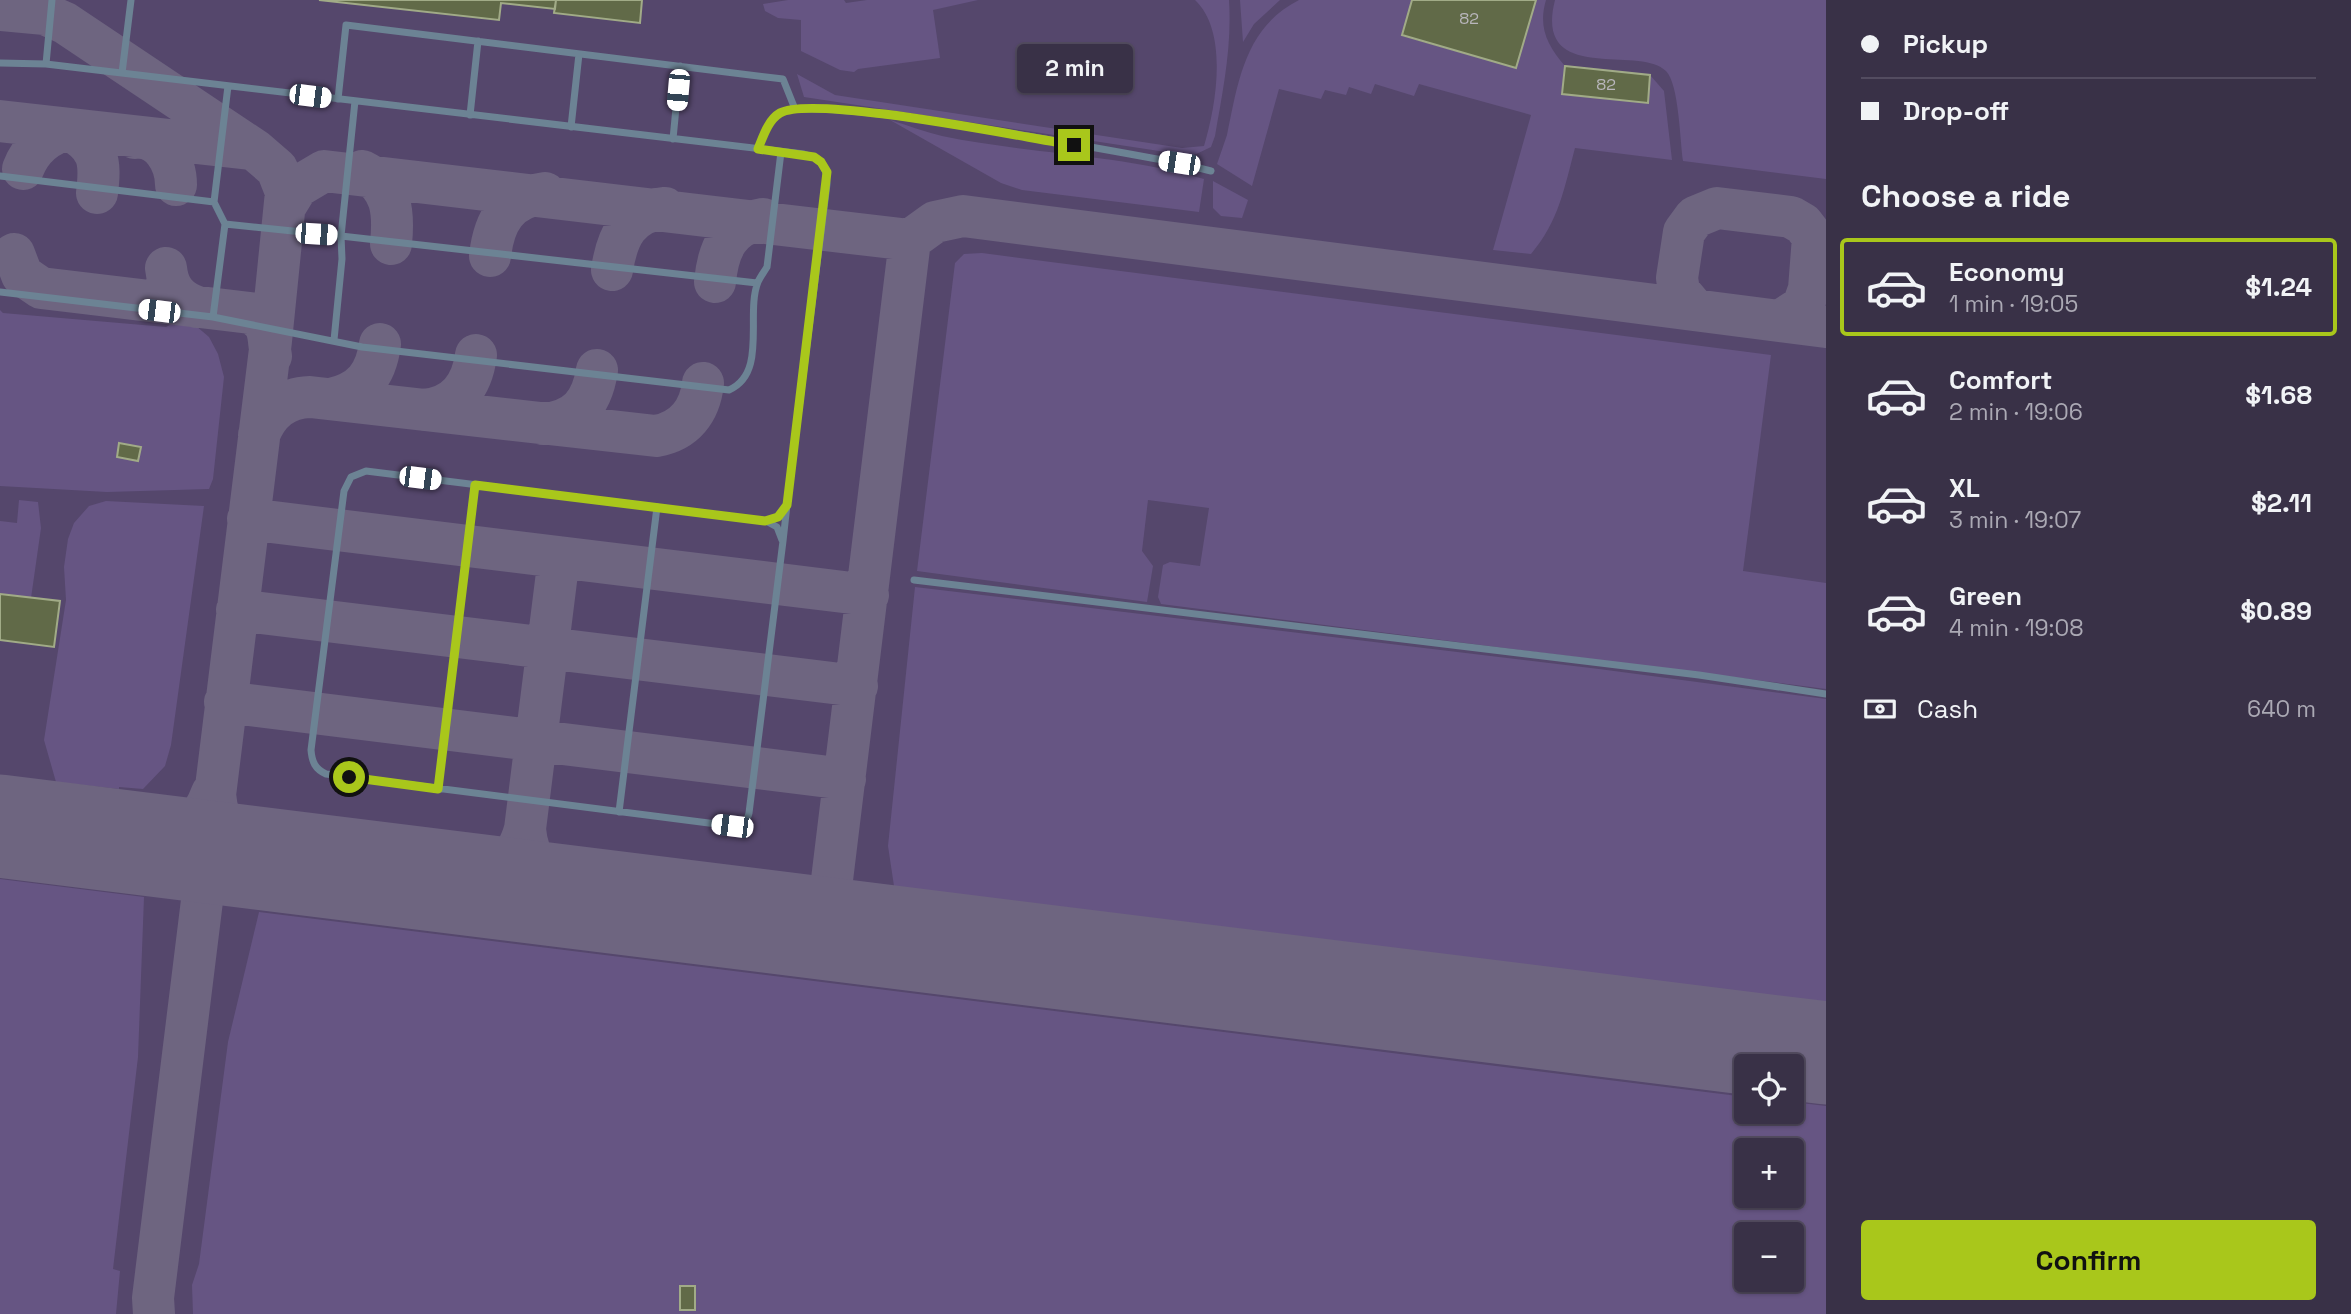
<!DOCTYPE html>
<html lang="en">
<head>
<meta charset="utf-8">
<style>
	:root { --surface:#393147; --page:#40394e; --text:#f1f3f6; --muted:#aba9b4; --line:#534c60; --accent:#a9c71b }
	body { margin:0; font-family:"Space Grotesk",sans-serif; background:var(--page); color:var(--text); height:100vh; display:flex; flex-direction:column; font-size:26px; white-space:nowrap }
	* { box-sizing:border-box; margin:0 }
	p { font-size:23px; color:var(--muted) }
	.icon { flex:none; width:38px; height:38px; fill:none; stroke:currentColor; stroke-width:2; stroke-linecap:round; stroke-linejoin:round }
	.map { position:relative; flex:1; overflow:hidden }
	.details { display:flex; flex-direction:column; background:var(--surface); width:525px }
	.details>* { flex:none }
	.guide { display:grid; align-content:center; height:154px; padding:0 35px; background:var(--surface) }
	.tools { position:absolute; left:1734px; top:1054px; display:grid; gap:14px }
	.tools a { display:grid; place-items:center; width:70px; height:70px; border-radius:7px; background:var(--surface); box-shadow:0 2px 5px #0004,0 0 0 2px var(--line); font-size:35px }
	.end { position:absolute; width:32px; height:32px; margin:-16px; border:9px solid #a9c71b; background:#111; box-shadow:0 0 0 4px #111 }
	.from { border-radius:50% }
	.bubble { position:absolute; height:49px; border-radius:7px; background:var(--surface); box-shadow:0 2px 5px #0004,0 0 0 2px var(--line); font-size:23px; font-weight:800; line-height:49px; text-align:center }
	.car { position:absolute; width:21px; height:42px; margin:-21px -10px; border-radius:9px; box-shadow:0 0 5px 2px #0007; background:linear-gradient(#fff 24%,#345 0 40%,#fff 0 76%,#345 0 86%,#fff 0) }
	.guide b { display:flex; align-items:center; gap:24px; height:66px; font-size:26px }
	.guide b+b { border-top:2px solid var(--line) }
	.guide i { width:18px; height:18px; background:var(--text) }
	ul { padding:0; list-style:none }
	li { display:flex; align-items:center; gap:21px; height:98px; margin:0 14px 10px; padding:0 21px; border:4px solid transparent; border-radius:7px }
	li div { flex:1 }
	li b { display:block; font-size:26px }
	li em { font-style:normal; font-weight:800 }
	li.current { border-color:var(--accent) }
	li>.icon { width:63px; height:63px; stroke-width:1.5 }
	h2 { padding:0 35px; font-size:32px; line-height:84px }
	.pay { display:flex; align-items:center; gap:18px; height:77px; padding:0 35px; font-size:26px }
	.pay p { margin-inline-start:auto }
	.action { display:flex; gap:14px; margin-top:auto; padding:14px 35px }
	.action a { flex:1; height:80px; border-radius:7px; background:var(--accent); color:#111; font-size:28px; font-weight:800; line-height:80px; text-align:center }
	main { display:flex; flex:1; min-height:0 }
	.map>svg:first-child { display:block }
</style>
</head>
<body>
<main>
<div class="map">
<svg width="1826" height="1314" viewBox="0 0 1826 1314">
	<rect width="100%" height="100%" fill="#4c415f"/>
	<path fill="#55476c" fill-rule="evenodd" d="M 0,0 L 1826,0 L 1826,1314 L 0,1314 ZM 1746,1066 L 1792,1066 L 1792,1111 L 1746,1111 ZM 1746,1150 L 1792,1150 L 1792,1195 L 1746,1195 ZM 1746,1234 L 1792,1234 L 1792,1279 L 1746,1279 Z"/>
	<path fill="#665583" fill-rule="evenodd" d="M 788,0 L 844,0 L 846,3 L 867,0 L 978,0 L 933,10 L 940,58 L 858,69 L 854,72 L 840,70 L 801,51 L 801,20 L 778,18 L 765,11 L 763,4 Z
		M 1195,0 L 1229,0 C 1232,47 1223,90 1215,136 L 1211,147 L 1192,156 L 804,97 L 797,74 L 835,95 L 1182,148 L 1204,146 C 1216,106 1229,32 1195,0 Z
		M 1240,0 L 1280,0 L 1254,24 L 1243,42 Z
		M 1299,0 L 1412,0 L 1402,36 L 1516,68 L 1536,0 L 1546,0 C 1538,27 1547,45 1565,66 L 1562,94 L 1647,103 L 1650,75 L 1664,91 L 1672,160 L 1575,148 C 1564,189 1559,221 1531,254 L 1493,250 L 1531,115 L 1419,84 L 1414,96 L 1375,84 L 1371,94 L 1349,87 L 1346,95 L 1325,90 L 1321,99 L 1279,89 L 1252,186 L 1217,164 L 1227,135 C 1238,82 1245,27 1299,0 Z
		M 1555,0 L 1826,0 L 1826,179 L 1683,161 C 1680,141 1679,84 1666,71 C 1640,44 1533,86 1555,0 Z
		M 890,120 C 907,125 925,132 942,136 C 1029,154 1119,154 1204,179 L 1199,212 L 1022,190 L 1001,183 Z
		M 1213,181 L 1248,200 L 1242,218 L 1221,216 L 1213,208 Z
		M 982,253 L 1771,355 L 1743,571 L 1826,583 L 1826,689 L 1161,604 L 1158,597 L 1163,565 L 1170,562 L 1200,566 L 1209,508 L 1148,500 L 1142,551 L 1153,566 L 1147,602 L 917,571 L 955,263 L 964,254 Z
		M 0,310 L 3,313 L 166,327 L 182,318 L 189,320 L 209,337 L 218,354 L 224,377 L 213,479 L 209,489 L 107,492 L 0,486 Z
		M 19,500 L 38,502 L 41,528 L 31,598 L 0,594 L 0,521 L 17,523 Z
		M 106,501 L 204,506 L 171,745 L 165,766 L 143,789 L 119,787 L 119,789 L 56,782 L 44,740 L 66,600 L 64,567 L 68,539 L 74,523 L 89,506 Z
		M 915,587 L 1599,669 L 1826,699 L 1826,1002 L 894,886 L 888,846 Z
		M 0,879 L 144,897 L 138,1057 L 113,1269 L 120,1271 L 116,1314 L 0,1314 Z
		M 259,912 L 1746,1097 L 1746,1111 L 1792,1111 L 1792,1102 L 1826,1106 L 1826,1314 L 193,1314 L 192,1285 L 199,1264 L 228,1042 ZM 1746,1150 L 1792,1150 L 1792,1195 L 1746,1195 ZM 1746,1234 L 1792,1234 L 1792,1279 L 1746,1279 Z"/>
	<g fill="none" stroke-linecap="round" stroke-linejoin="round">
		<path stroke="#6e6580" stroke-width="42" d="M 0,10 L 45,14 L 65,23 L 255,150 L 277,169 L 286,192 L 271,341 L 153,1298 L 154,1314
			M 0,121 L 250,149
			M 135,138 C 161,135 176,163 176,185
			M 23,169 C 31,148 48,134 69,129 C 99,147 101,160 97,193
			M 362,171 C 393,186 394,214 391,244
			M 286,205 L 297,187 L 324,171 L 910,240 L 826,929
			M 910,240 L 935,222 L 963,216 L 1826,327
			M 14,254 L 22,275 L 41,288 L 250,313 C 272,324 267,336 271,356
			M 490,256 C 494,221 507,198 545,193
			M 166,268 C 168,289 178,300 197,307
			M 612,270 C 617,237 628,212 665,208
			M 715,282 C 718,250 728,225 763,219
			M 1695,310 L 1679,291 L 1677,278 L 1684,232 L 1695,217 L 1717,208 L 1791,217 L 1803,224 L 1813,237 L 1809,289 L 1803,306 L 1780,321
			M 331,399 C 362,392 376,375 380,344
			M 424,410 C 456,407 472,386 476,355
			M 543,424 C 577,421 592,403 597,370
			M 259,435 C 268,412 284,398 310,397 L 656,436 C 685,431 700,411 703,383
			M 248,519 L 868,595
			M 559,557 L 525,829 C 528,863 545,881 573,898
			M 237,610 L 857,686
			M 225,702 L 845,779
			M 215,794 C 218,831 236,848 271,860
			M 146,844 C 180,840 200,826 212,793
			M 451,882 C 490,880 514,869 525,829"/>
		<path stroke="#6e6580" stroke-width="103" d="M 0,826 L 1826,1053"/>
	</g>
	<path fill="#616a48" stroke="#a1ab87" stroke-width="2" d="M 319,0 L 556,0 L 555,9 L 501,3 L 499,20 Z
		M 556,0 L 642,0 L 640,23 L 554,13 Z
		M 1412,0 L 1536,0 L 1516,68 L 1402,35 Z
		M 1565,66 L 1650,75 L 1648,103 L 1562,94 Z
		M 119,443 L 141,447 L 138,461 L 117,457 Z
		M 0,594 L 60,601 L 54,647 L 0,640 Z
		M 680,1286 L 695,1286 L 695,1310 L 680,1310 Z"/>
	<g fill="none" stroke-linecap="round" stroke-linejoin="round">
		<path stroke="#6c8394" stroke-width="7" d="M 0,63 L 46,64 L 804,154 C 822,159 827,167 827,184 L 787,505 L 783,541 L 749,813 C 747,822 742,826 732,826 L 326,774 C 315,769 312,762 311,750 L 344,491 L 351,477 L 366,471 L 765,521 L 778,517 L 787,505
			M 46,64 L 52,0
			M 122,73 L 131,0
			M 338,99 L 346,25 L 783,79 L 795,109
			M 470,115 L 478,41
			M 571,127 L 579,54
			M 673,139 L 680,66
			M 758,149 C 763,137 768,120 780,113 C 813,93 1122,153 1179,163 L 1211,171
			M 0,176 L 214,202
			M 225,224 L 341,236 L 355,101
			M 0,292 L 213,317 L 362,347 L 729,390 C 768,373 745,314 758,282 C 760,277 764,272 767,267 L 781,152
			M 213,317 L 225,224 L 214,202 L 228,86
			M 334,340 L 342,259 L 341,236 L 757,283
			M 766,521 L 777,527 L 782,540
			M 914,580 L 1699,675 L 1826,694
			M 438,789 L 475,485
			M 619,812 L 657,507"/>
	</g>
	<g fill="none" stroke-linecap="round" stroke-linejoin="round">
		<path stroke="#a9c71b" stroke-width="9" d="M 349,777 L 438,789 L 475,485 L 765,521 L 778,517 L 787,505 L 827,172 L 821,162 L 814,157 L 758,149 C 763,137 768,120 780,113 C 813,94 1026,138 1074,145"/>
	</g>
	<g text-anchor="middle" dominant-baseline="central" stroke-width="7" stroke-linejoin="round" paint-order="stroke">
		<g font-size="16" fill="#b9b6bc">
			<text x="1469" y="18">82</text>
			<text x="1606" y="84">82</text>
		</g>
	</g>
</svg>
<div class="tools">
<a><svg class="icon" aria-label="locate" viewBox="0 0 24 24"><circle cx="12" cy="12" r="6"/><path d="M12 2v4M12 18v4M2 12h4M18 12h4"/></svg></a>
<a>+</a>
<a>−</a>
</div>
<i class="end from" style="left:349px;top:777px"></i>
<i class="end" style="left:1074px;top:145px"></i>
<div class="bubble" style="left:1017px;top:44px;width:116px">2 min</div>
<i class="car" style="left:678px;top:90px;rotate:185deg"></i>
<i class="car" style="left:310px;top:96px;rotate:97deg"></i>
<i class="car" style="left:1179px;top:163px;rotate:279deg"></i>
<i class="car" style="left:316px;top:234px;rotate:94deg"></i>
<i class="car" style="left:159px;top:311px;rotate:277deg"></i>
<i class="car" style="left:420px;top:478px;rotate:97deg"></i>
<i class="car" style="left:732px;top:826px;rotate:277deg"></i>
</div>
<section class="details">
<div class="guide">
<b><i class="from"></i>Pickup</b>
<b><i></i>Drop-off</b>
</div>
<h2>Choose a ride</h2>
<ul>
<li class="current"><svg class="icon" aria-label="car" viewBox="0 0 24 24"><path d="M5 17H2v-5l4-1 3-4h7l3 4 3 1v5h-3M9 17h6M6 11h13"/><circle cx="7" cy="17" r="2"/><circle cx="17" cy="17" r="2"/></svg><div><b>Economy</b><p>1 min · 19:05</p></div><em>$1.24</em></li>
<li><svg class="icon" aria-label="car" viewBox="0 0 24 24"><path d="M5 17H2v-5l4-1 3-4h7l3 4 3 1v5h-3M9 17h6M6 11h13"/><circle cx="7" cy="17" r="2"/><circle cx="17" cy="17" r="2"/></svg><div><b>Comfort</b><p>2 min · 19:06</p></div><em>$1.68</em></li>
<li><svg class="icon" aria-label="car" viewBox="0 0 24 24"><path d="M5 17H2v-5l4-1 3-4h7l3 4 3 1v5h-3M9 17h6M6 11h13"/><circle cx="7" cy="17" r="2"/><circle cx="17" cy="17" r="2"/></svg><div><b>XL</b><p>3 min · 19:07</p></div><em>$2.11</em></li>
<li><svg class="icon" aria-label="car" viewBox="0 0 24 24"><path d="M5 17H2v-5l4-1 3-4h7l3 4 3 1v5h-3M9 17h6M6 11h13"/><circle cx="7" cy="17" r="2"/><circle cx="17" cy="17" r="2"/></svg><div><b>Green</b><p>4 min · 19:08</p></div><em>$0.89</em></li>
</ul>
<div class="pay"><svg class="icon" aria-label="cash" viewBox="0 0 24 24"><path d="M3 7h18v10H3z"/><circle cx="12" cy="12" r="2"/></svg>Cash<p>640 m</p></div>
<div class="action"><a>Confirm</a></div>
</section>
</main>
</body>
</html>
